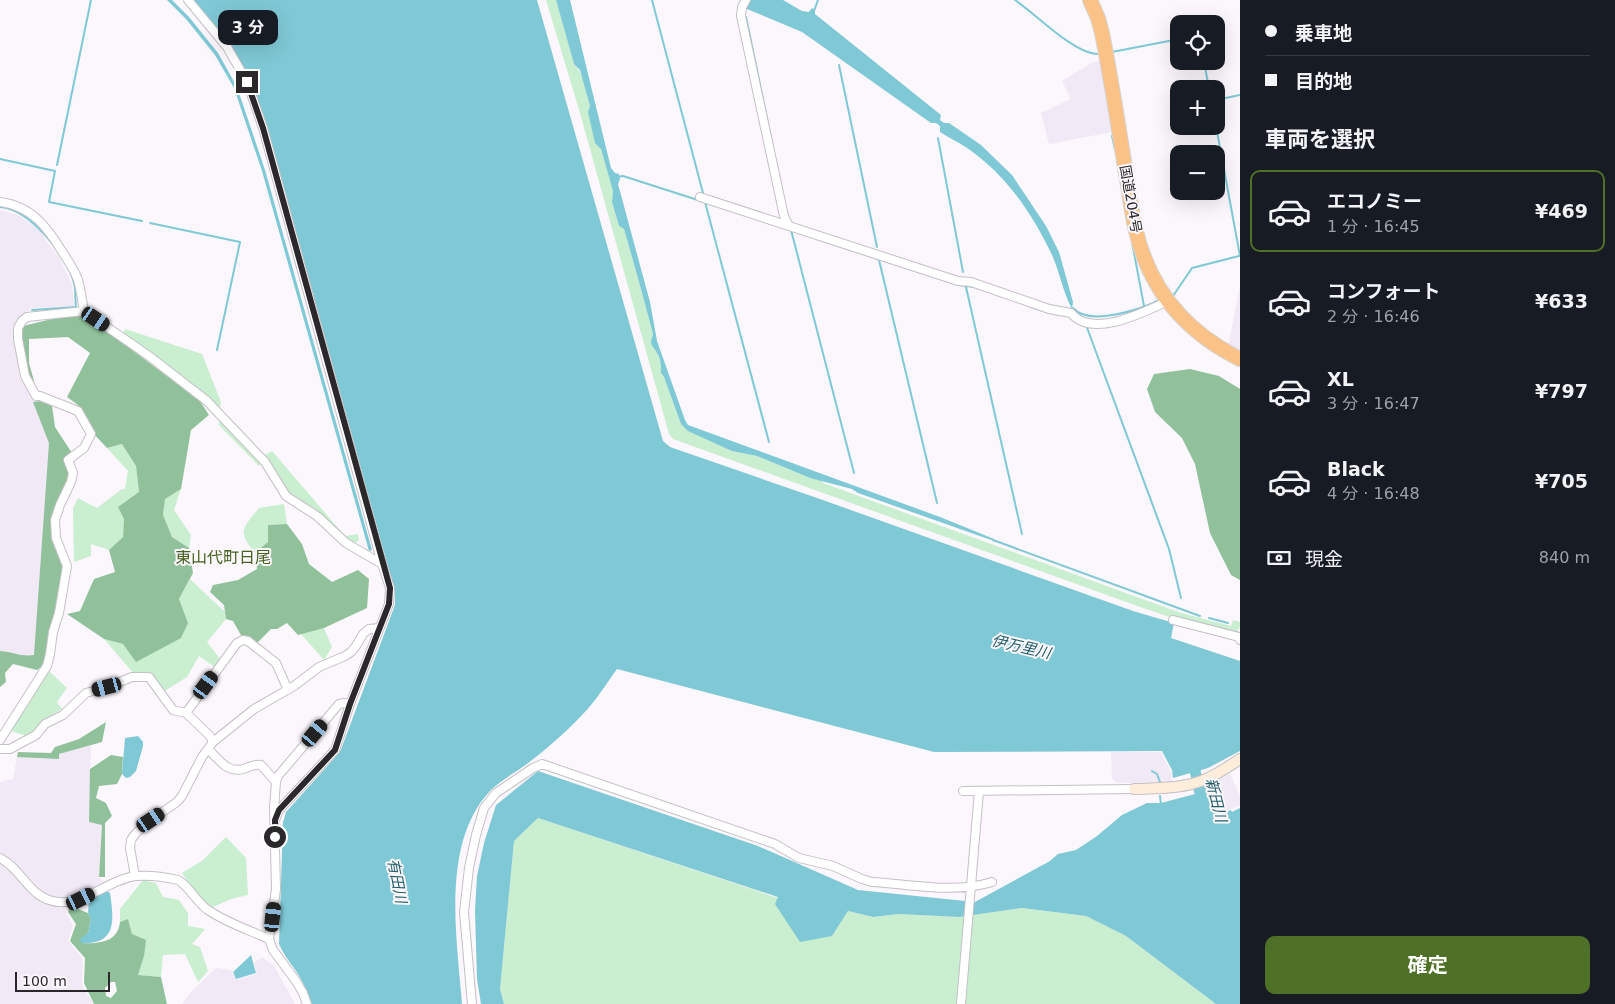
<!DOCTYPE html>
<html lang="ja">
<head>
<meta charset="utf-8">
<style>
	:root { --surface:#171b24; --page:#20242c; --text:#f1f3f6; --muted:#9ea1a6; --line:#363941; --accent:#4f7027 }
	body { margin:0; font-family:"DejaVu Sans","Noto Sans JP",sans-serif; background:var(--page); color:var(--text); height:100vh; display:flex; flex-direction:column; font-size:19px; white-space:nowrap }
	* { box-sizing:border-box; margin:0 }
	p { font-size:16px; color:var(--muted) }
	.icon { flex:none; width:28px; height:28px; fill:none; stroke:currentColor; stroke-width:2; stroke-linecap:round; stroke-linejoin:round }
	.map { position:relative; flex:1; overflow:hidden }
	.panel { display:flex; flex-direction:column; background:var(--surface); width:375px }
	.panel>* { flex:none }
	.top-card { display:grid; align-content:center; height:110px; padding:0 25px; background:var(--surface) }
	.controls { position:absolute; left:1170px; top:15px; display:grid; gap:10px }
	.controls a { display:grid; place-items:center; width:55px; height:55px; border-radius:10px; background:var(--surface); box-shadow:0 5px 20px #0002; font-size:25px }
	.scale { position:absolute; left:15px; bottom:12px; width:95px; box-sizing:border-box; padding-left:5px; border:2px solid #2a282a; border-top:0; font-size:14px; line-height:18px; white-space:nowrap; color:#2a282a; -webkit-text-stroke:4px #fbf7fc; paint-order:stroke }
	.end { position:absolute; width:22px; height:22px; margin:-11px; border:6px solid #2a282a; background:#fff; box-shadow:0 0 0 2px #fff }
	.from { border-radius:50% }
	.bubble { position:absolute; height:35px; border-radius:10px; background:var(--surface); box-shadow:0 5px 20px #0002; font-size:16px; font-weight:700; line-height:35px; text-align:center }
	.car { position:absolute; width:15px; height:30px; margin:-15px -8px; border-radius:6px; box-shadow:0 0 4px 1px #0007; background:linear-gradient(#222 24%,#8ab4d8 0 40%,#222 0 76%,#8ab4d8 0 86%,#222 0) }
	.top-card b { display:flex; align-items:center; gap:18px; height:48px; font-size:19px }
	.top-card b+b { border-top:1px solid var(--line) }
	.top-card i { width:12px; height:12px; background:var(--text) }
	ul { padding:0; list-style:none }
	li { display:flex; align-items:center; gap:15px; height:82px; margin:0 10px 8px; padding:0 15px; border:2px solid transparent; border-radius:10px }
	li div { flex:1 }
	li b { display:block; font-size:19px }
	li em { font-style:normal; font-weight:700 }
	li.on { border-color:var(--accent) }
	li>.icon { width:45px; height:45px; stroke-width:1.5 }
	h2 { padding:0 25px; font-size:22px; line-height:60px }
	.pay { display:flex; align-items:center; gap:12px; height:55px; padding:0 25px; font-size:19px }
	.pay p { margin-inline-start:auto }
	.button { display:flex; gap:10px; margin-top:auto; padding:10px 25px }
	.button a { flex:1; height:58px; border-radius:10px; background:var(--accent); color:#fff; font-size:20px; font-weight:700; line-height:58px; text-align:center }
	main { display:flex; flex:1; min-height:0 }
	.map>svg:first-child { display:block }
</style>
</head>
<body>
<main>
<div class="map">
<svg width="1240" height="1004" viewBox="0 0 1240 1004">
	<rect width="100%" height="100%" fill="#fbf7fc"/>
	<path fill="#f1e9f5" d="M 1101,61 L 1112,132 L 1049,144 L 1041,113 L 1071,99 L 1062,81 L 1093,62 Z
		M 0,210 L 20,216 L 39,230 L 61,261 L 72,284 L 74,306 L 31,308 L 15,324 L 20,370 L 53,443 L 38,659 L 0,655 Z
		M 1240,286 L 1240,352 L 1228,347 Z
		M 91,745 L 89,822 L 102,824 L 99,877 L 104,883 L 79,895 L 60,898 L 49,896 L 40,891 L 11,858 L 0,854 L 0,782 L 13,779 L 17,757 L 58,759 L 59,754 Z
		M 1111,752 L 1161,752 L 1171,772 L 1172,782 L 1117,783 L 1112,779 Z
		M 1230,774 L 1240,796 L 1240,805 L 1224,812 L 1214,791 L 1207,786 Z
		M 0,862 L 8,866 L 37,899 L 49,904 L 63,906 L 73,926 L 68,941 L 83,959 L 82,984 L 93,1004 L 0,1004 Z
		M 262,957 L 274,966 L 295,1004 L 182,1004 L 189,994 L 216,968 L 231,970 L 236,980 L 257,974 L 254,963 Z"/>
	<path fill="#c9eed0" d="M 546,0 L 556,0 L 574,64 C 589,79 592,122 595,143 L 601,148 L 613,191 L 612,202 L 619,226 L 624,229 C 634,264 644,299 653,334 C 649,344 653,345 657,353 C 661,359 661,366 661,373 L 664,377 L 681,424 L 732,451 L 757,456 L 810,478 L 821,480 L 823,483 L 856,495 L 1181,613 L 1231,626 L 1233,620 L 1240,622 L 1240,627 L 1236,634 L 1178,620 L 1129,603 L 673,439 L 669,434 L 580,113 Z
		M 125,329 L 202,354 L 221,402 L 219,410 L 123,334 Z
		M 221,420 L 261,463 L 259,466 L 218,424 Z
		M 122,444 L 136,466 L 139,492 L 124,519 L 123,537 L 109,550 L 91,544 L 91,556 L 74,562 L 73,508 L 78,498 L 97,508 L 122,489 L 125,489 L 128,471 L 107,448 Z
		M 272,451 L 345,536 L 358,534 L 359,541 L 353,544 L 319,514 L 286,491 L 263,456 Z
		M 181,489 L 174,510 L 191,535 L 189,548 L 172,537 L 163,516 L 165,499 Z
		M 284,504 L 287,524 L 268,525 L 268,542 L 255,553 C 237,531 242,529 259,508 Z
		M 190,579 L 225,612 L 226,619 L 207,642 L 221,660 L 216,668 L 199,656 L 187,677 L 163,692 L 150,675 L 134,674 L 104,639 L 123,644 L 188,623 L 179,599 Z
		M 324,628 L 332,647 L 324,660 L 300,633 Z
		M 48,670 L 67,688 L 57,702 L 62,709 L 47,718 L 29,737 L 8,730 Z
		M 538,818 L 778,898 L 832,936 L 848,911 L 873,917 L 899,914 L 959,917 L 1022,908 L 1086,916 L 1126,936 L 1216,1004 L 504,1004 L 500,989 L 514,841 Z
		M 226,837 L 246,858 L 248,895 L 231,899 L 213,907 L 198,898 L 182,873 L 203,860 Z
		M 143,880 L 156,883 L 163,897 L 179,900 L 188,913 L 188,926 L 205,929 L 192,944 L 200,947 L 208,971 L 198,982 L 185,954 L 163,955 L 161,977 L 138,975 L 144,956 L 132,935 L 128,919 L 120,922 L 120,909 Z"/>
	<path fill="#90c19a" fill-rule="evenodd" d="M 87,316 L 200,401 L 209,415 L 191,430 L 181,489 L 165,499 L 163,515 L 172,537 L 189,548 L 193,573 L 179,599 L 188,623 L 181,638 L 136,662 L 123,644 L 104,639 L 67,614 L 80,611 L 94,579 L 115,572 L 109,550 L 123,537 L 124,519 L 118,507 L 139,492 L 136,466 L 122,444 L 107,448 L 91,431 L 78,405 L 67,397 L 90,353 L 68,337 L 29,339 L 29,363 L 34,381 L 32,383 L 26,376 L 20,335 L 23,326 L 60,317 Z
		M 1190,369 L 1219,376 L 1240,389 L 1240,580 L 1231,575 L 1210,533 L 1195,464 L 1182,438 L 1155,412 L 1147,389 L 1154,374 Z
		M 40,401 L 52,406 L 55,427 L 72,453 L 71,474 L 56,507 L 52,534 L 64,567 L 43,665 L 37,670 L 13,664 L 5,673 L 6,682 L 0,687 L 0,651 C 14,652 20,657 34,655 L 49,443 L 33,402 Z
		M 287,524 L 302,544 L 309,564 L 332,582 L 358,570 L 369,579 L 367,608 L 324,628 L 298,635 L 287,623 L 277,629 L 271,629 L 256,644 L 242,637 L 233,621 L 226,619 L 224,605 L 210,592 L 213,585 L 238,580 L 257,569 L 255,553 L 268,542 L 268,525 Z
		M 106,722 L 102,742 L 59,754 L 59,759 L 17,757 L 18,752 L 51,753 L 55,747 L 79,739 Z
		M 111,755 L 123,757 L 122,774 L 117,784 L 99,786 L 96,798 L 106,803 L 112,816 L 105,823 L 105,877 L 99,877 L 102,825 L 89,822 L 90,769 Z
		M 70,906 L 88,913 L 91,919 L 88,933 L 82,943 C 99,944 118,942 120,922 L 128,919 L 132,934 L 146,940 L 144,956 L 138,975 L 161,977 L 167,1004 L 94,1004 L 84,983 L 85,958 L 70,941 L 76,924 L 68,912 ZM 111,982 L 115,982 L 117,991 L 111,998 L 106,996 L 105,988 Z"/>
	<path fill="#7fc8d5" d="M 167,0 L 172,0 L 189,17 L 218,53 L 237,87 L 265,170 L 372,550 L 369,551 L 262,171 L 234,88 L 215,55 L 186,19 Z
		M 193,0 L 537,0 L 663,441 L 670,447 L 820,499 L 1133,611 L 1174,623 L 1171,638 L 1240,661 L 1240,751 L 1208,768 L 1173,778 L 1172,770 L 1162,751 L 934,752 L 617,669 C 606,684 596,701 583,714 C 568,730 550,746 532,760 C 520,770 504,778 492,789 C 440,841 457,938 462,1004 L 311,1004 C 307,991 302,979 294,968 C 288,960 283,953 279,944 L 283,822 L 286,812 L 340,752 L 395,605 L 395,592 L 267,127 L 251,81 L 231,46 Z
		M 556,0 L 570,0 L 611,168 L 615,173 L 619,174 L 620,179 L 618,184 L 650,302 L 657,341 L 685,420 L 688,425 L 940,517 L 994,539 L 994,541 L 858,493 L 852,489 L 810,478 L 757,456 L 732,451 L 688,431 L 681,424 L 664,377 L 661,373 C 661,366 661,359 657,353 C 652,344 649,346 653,334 C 644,299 634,264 624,229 L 619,226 L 612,202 L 613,191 L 601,149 L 595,143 L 588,112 L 590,106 L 580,70 L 574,64 Z
		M 747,0 L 783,0 L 802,11 L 809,12 L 812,8 L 815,10 L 815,14 L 941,115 L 940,120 L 944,123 L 949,123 L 981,145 L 1012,175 L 1046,226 L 1059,252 L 1073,302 L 1072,309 C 1063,292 1060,273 1052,255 C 1035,219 1011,182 979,157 C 968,147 953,140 940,132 L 940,126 L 936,123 L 931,123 L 802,32 L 747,9 Z
		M 138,736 L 143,742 L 143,746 L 136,771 L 130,777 L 126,778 L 122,774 L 125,738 Z
		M 538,771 L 758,846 L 858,890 L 975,902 L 1050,861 L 1058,854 L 1076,850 L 1097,836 L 1122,815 L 1147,803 L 1161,803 L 1195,794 L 1195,791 L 1204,786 L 1213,793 L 1223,813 L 1231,810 L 1232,812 L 1240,808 L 1240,1004 L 1216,1004 L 1126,936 L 1086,916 L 1022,908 L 959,917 L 899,914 L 873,917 L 848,911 L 832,936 L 800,942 L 775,904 L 778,897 L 538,818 L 514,841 L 500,989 L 504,1004 L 481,1004 L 477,979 L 475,911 L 477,876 L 484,843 L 496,805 Z
		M 107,891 L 110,893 C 114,920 117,945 81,943 L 80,939 L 88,933 L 91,919 L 88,913 L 89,899 Z
		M 251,955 L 256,973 L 236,979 L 233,972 Z"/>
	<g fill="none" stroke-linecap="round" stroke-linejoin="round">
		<path stroke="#7fc8d5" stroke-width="2" d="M 652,0 L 703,193
			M 1015,0 C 1036,14 1073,53 1097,54
			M 814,11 L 818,0
			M 746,17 L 772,143
			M 1112,52 L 1179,39
			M 1204,61 L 1209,89
			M 839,65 L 877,247
			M 1216,100 L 1240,95
			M 1216,126 L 1240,256
			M 1112,136 L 1115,150
			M 938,138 L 963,272
			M 0,159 L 55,171 L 49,202 L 142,221
			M 57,165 L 91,0
			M 617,177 L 623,176 L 704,202
			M 705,202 L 769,442
			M 0,207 C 30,209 67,256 74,283 C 76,290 75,300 76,307 L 32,310
			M 150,223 L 240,242 L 217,350
			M 791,230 L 854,473
			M 817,239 L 959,285 L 975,287
			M 1132,242 L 1144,306
			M 879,260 L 937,503
			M 966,287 L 1022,534
			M 1173,296 L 1192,268 L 1239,256
			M 1031,307 L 1050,313 L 1073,317
			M 1073,308 C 1089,327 1141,309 1160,300
			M 1086,325 L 1169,549 L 1181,598
			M 993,540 L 1200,616
			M 1209,618 L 1228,623
			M 1152,771 L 1157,774 L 1160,782
			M 1160,796 L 1161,804"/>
		<path stroke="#7fc8d5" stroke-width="11" d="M 1192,757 L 1202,802"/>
		<defs>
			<path id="street" d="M 188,0 L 227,47 L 247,82 L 263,128 L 382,564
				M 746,0 L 742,7 L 741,16 L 784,216 L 788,224
				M 700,197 L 958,281 L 971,282 L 1049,309 L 1071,313 C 1092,339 1144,312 1168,301
				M 0,202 C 32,206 48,228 63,253 C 69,262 75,271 78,280 C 81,290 82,301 84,311
				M 1173,620 L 1239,637 L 1240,640
				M 186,713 L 237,643 L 243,640 L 248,641 L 276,663 L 288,690
				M 0,740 L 47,666 L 50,654 L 53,632 L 59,613 L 67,566 L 56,538 L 55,520 L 60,505 L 71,482 L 73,473 L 68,460 L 84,448 L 91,434 L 78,411 L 40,396 L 36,396 L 25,376 L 18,339 L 18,328 L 22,321 L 27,317 L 84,311 L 149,356 L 207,401 L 265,462 L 286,496 L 317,516 L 346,543 L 382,564 L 390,588 L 389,604 L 350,704 L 335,750 L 279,810 L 275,820
				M 0,749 L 10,749 L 36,735 L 45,724 L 63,715 L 86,693 L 107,687 L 132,677 L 149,677 L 173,710 L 186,713 L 210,736 L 213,742
				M 209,750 C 220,761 229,775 246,768 C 251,766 255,764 261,765 L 276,782
				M 963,791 L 1134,789
				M 0,858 C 20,868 28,893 49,900 C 80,911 107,879 136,876 C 149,875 165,877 178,880 C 190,887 196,902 208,910 C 227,923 249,930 269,939
				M 135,876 L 130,848 L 131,840 L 136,833 L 151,820 L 177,802 L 182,796 L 202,757 L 213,742 L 254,709 L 294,686 L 319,667 L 345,656 L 351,652 L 356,646 L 363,634 L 369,629 L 379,628
				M 307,1004 L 303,993 L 296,981 L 273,950 L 269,939 L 276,889 L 274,808 L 276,782 L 278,776 L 339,704 L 345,703 L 350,704
				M 472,1004 L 464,912 L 469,868 L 476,835 L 484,808 L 496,793 L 533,768 L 542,764 L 775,844 L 799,858 L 833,866 L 862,879 L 872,882 C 911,884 954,894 992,882
				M 961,1004 L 979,791"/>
			<path id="secondary" d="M 1134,789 C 1158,788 1184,789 1206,779 C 1218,774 1229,766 1240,759"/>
			<path id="highway" d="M 1090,0 L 1098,18 L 1102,33 C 1111,78 1118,123 1125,168 C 1129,189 1131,210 1136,231 C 1150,291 1186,332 1240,359"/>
		</defs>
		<use href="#street" stroke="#c4c0c5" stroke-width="10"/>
		<use href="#secondary" stroke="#c4c0c5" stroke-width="12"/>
		<use href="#highway" stroke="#d4d4d4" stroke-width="16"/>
		<use href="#street" stroke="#fff" stroke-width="8"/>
		<use href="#secondary" stroke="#feeddb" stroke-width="10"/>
		<use href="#highway" stroke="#fbc287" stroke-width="14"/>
	</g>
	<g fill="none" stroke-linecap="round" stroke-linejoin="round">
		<path stroke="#2a282a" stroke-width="6" d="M 247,82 L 263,128 L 390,588 L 389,604 L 350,704 L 335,750 L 279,810 L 275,820 L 275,837"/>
	</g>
	<g text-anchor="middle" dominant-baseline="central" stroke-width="4" stroke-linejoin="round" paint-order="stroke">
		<g font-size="14" fill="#2a282a" stroke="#fbf7fc">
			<text transform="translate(1131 199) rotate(80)">国道204号</text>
		</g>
		<g font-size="15" font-style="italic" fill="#225f69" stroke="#fbf7fc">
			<text transform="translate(1021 647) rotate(13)">伊万里川</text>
			<text transform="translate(1216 800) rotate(76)">新田川</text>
			<text transform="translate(397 881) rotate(79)">有田川</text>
		</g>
		<g font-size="16" fill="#44611f" stroke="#fbf7fc">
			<text x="223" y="557">東山代町日尾</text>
		</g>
	</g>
</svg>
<div class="controls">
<a><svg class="icon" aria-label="locate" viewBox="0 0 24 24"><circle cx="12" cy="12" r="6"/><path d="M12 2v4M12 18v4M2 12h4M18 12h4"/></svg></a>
<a>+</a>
<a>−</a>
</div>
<div class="scale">100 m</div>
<i class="end from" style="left:275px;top:837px"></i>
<i class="end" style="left:247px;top:82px"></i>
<div class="bubble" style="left:218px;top:10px;width:60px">3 分</div>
<i class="car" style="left:96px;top:319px;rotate:124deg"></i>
<i class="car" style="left:206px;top:685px;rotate:36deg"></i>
<i class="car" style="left:107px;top:687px;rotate:255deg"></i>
<i class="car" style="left:315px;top:733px;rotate:40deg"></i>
<i class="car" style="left:151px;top:820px;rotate:56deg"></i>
<i class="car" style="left:81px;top:899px;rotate:64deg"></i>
<i class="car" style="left:273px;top:917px;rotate:6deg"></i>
</div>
<section class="panel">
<div class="top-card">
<b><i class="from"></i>乗車地</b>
<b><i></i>目的地</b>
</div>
<h2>車両を選択</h2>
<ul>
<li class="on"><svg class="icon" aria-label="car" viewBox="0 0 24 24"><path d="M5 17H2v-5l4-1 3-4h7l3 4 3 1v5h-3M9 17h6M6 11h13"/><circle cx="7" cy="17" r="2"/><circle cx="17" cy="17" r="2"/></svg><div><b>エコノミー</b><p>1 分 · 16:45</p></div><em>¥469</em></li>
<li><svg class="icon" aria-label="car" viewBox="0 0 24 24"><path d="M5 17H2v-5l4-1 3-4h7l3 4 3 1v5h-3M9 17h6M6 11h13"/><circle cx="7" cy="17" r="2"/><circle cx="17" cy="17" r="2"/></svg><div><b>コンフォート</b><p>2 分 · 16:46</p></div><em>¥633</em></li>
<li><svg class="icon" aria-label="car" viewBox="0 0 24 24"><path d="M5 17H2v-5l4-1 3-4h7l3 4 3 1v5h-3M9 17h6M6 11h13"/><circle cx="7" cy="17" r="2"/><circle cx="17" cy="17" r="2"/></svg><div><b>XL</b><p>3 分 · 16:47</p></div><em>¥797</em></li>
<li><svg class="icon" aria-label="car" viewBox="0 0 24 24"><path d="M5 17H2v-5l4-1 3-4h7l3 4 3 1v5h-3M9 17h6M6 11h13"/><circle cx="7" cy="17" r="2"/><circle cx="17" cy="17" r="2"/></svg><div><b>Black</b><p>4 分 · 16:48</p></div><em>¥705</em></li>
</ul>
<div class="pay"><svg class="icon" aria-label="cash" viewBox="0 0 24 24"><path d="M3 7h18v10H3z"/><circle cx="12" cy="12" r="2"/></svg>現金<p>840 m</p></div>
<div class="button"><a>確定</a></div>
</section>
</main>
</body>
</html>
